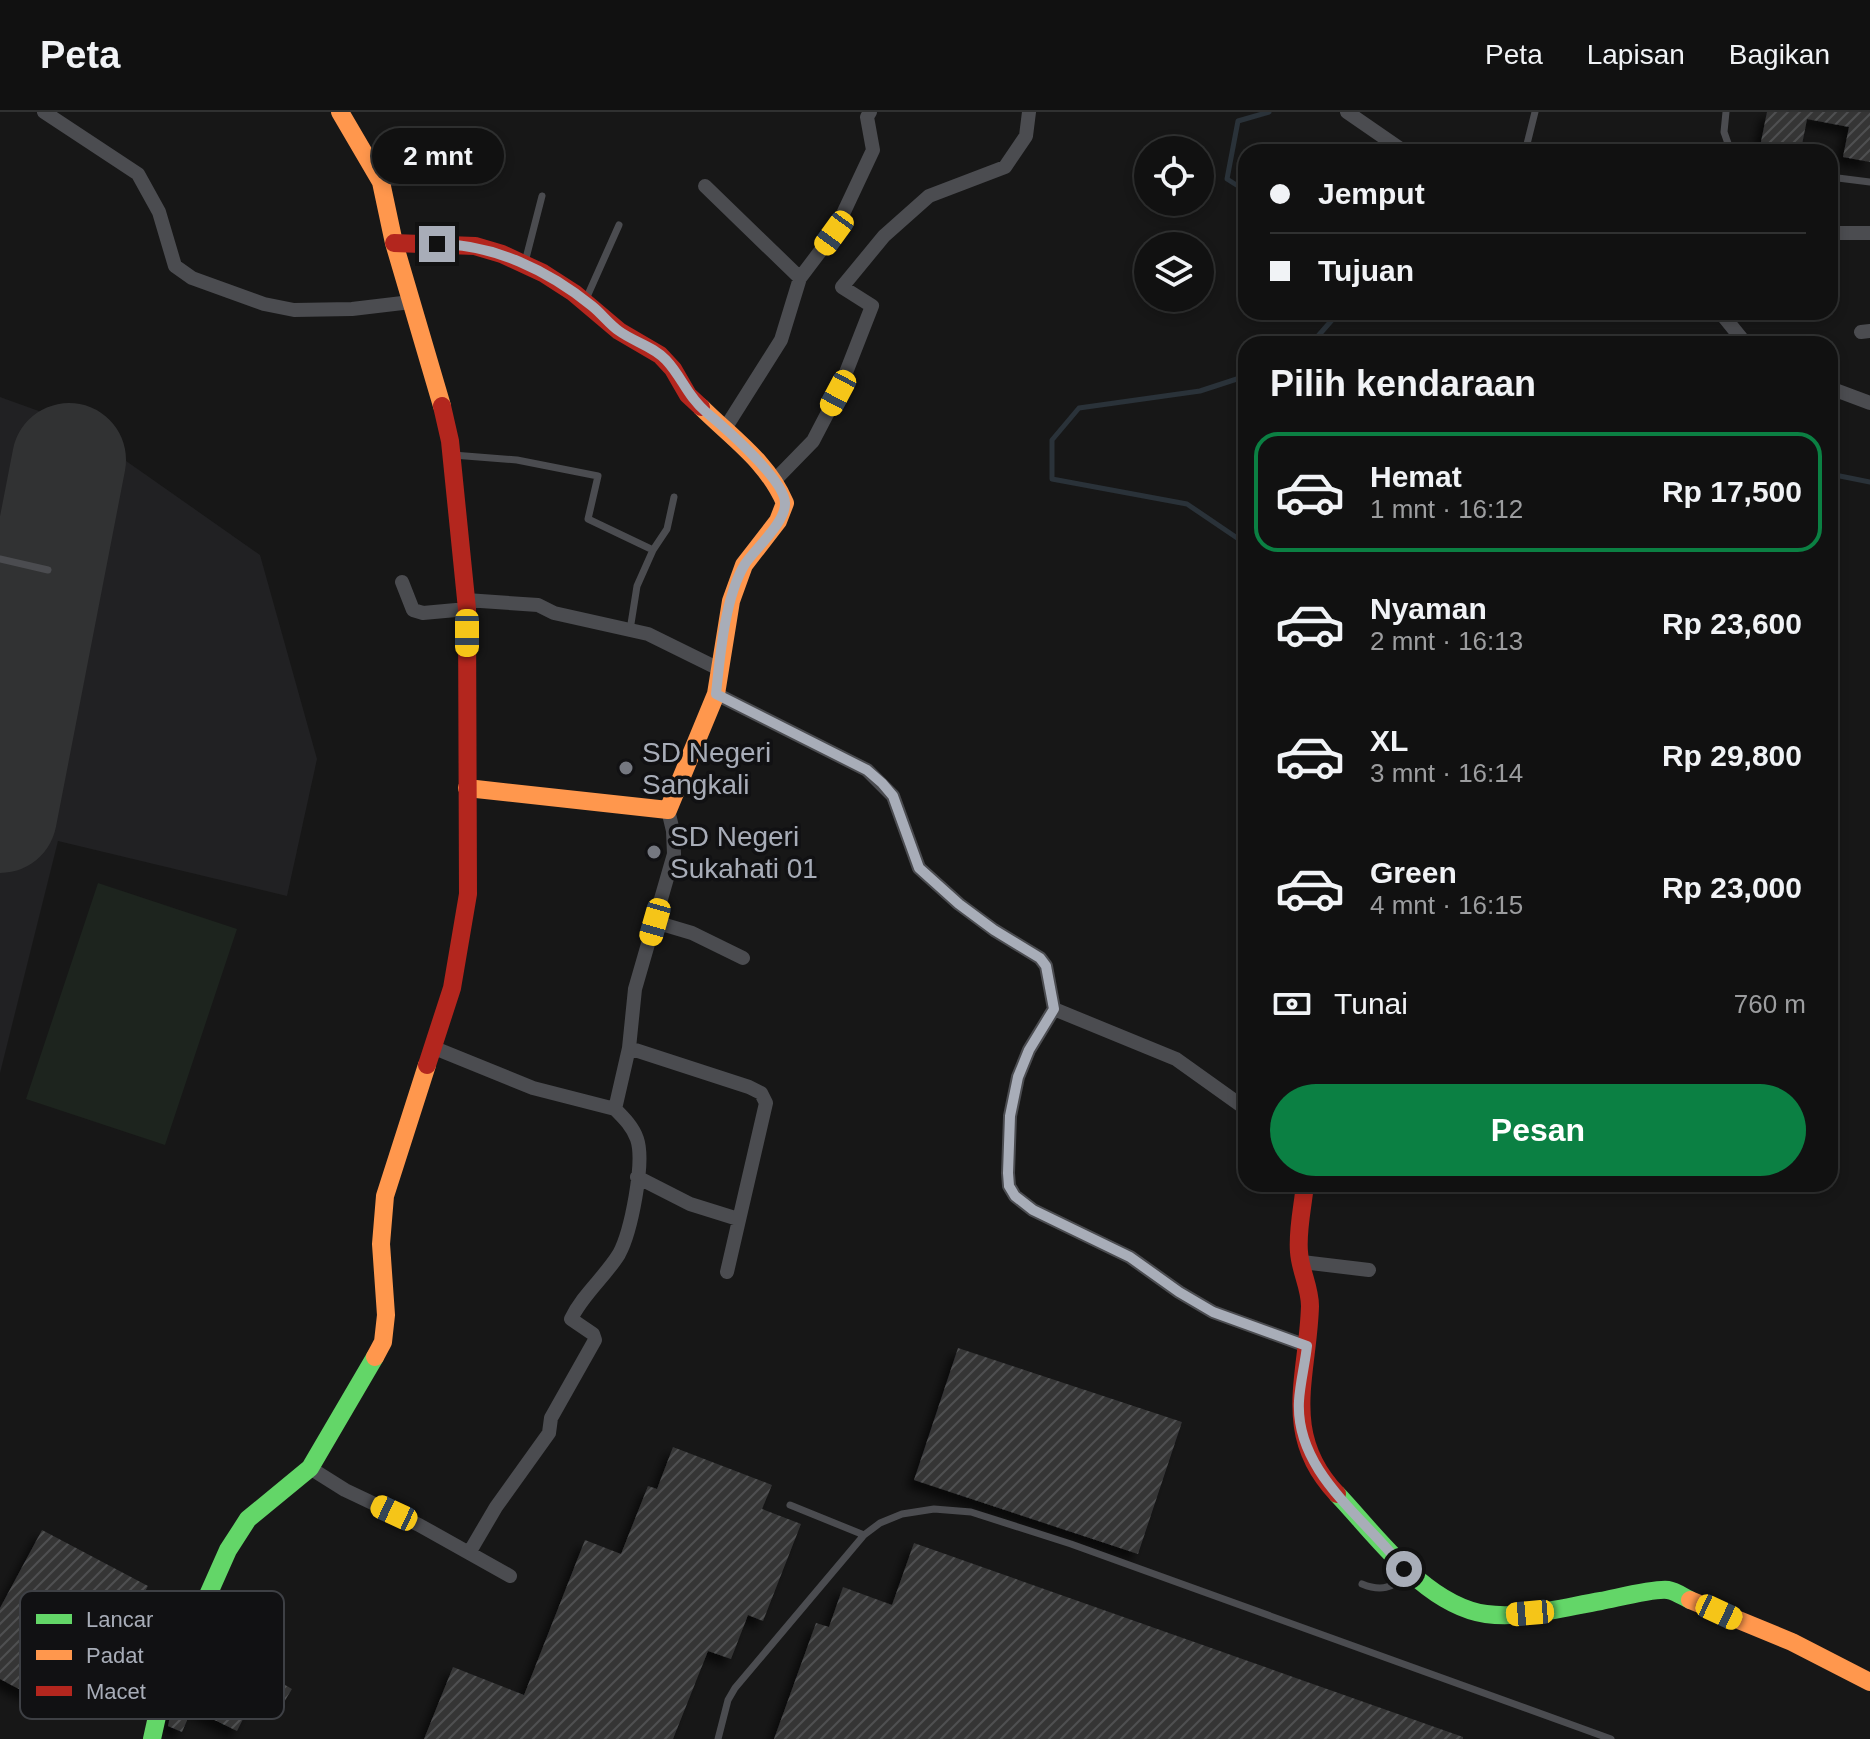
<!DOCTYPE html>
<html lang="id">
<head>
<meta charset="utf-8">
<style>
	:root { --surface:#111; --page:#1e1f1f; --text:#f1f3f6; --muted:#9c9d9f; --line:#303131; --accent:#0b8043 }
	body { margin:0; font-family:Arial,sans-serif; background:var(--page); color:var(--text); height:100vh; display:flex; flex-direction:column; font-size:30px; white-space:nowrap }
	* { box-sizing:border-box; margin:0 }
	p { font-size:26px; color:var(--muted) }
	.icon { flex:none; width:44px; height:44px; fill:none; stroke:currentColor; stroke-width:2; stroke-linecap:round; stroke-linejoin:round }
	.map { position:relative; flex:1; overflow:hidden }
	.details { position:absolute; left:1238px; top:224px; width:600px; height:856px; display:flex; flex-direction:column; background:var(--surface); border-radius:24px; box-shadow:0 4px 12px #0003,0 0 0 2px var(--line) }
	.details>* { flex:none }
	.guide { position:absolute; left:1238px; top:32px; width:600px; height:176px; border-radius:24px; box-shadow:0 4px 12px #0003,0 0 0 2px var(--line); display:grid; align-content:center; height:176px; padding:0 32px; background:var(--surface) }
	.buttons { position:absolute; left:1134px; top:24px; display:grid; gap:16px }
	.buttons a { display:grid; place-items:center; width:80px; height:80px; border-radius:50%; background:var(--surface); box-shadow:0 4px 12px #0003,0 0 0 2px var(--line); font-size:40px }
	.end { position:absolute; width:36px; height:36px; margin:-18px; border:10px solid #a8adb8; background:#111; box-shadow:0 0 0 4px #111 }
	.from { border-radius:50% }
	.bubble { position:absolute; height:56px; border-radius:28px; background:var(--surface); box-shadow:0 4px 12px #0003,0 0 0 2px var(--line); font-size:26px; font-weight:700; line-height:56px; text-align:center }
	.car { position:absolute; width:24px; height:48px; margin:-24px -12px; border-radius:10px; box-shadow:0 0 6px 2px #0007; background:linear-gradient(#f5c518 24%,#345 0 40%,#f5c518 0 76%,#345 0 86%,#f5c518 0) }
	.guide b { display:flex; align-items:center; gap:28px; height:76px; font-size:30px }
	.guide b+b { border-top:2px solid var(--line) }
	.guide i { width:20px; height:20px; background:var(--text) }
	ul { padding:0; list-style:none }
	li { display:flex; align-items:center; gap:24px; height:120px; margin:0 16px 12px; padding:0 16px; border:4px solid transparent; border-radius:24px }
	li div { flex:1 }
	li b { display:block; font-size:30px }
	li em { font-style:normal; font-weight:700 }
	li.selected { border-color:var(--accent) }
	li>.icon { width:72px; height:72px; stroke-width:1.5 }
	h2 { padding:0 32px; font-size:36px; line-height:96px }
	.pay { display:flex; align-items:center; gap:20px; height:88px; padding:0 32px; font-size:30px }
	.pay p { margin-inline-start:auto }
	.button { display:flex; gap:16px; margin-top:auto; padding:16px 32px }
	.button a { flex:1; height:92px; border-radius:48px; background:var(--accent); color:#fff; font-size:32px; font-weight:700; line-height:92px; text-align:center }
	header { display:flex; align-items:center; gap:48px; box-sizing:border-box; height:112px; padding:0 40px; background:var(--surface); border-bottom:2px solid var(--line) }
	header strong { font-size:38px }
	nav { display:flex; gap:44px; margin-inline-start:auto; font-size:28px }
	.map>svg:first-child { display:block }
</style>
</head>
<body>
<header>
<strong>Peta</strong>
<nav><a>Peta</a><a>Lapisan</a><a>Bagikan</a></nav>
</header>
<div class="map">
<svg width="1870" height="1627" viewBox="0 0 1870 1627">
	<defs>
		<pattern id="building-hatch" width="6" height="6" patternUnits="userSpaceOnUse" patternTransform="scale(2)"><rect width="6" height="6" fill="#353536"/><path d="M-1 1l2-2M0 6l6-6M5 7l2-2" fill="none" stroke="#4f5051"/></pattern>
		<filter id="shadow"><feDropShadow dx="-7" dy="7" stdDeviation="4" flood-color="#0009"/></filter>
	</defs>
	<rect width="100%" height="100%" fill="#171717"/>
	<path fill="#212123" d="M 0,285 L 72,311 L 260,443 L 317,647 L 287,784 L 58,729 L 0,961 Z"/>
	<path fill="#1d241e" d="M 98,771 L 237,817 L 165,1033 L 26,987 Z"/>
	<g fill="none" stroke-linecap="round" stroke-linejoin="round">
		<path stroke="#2a3239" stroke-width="5" d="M 1246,79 L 1227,67 L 1238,9 L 1269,0
			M 1311,232 L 1339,200
			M 1246,264 L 1200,279 L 1079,296 L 1052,328 L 1052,367 L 1187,392 L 1246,432
			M 1830,362 L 1870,370"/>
		<path stroke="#313233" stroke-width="114" d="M 0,704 L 69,348"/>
	</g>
	<path fill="url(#building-hatch)" filter="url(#shadow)" d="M 1767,0 L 1870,0 L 1870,50 L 1843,45 L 1849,15 L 1807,7 L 1801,38 L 1761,30 Z
		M 958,1236 L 1182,1310 L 1138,1442 L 914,1368 Z
		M 673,1335 L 772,1373 L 762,1397 L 801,1412 L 763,1509 L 748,1503 L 731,1547 L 708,1539 L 673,1627 L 424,1627 L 453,1555 L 524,1583 L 585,1428 L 621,1442 L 648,1374 L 657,1377 Z
		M 42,1418 L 148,1474 L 123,1521 L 92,1504 L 45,1591 L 0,1567 L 0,1496 Z
		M 914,1431 L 1463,1625 L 1463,1627 L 774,1627 L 816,1511 L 829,1515 L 843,1475 L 892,1493 Z
		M 254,1516 L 275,1527 L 259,1558 L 292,1577 L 281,1595 L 256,1581 L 237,1619 L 192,1597 L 182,1620 L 168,1614 L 172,1595 L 196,1542 L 232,1560 Z"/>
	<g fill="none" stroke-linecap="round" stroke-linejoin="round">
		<path stroke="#4b4c50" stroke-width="7" d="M 1726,0 L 1724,20 L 1731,40
			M 1525,40 L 1535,0
			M 1830,65 L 1870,70
			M 383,70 L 455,69
			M 525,150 L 542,84
			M 586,187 L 619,113
			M 453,343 L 517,348 L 598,364 L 588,407 L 653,438
			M 0,447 L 48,458
			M 630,518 L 637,474 L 653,438 L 667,417 L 674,385
			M 790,1393 L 864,1423
			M 1362,1472 C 1379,1479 1395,1478 1403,1460
			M 93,1520 C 85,1536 75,1550 86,1567 L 157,1590
			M 718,1627 L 728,1588 L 735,1576 L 864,1423 L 880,1411 L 902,1402 L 934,1397 L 971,1400 L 1071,1432 L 1611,1627"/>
		<path stroke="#4b4c50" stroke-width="14" d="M 44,0 L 138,62 L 159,100 L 175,154 L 192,166 L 264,192 L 294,198 L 352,197 L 411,190
			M 1347,0 L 1405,40
			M 705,74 L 800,166 L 834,121 L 873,38 L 867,5 L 870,0
			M 1830,121 L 1870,121
			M 1720,200 L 1746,232
			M 1861,220 L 1870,219
			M 1830,276 L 1870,291
			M 726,315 L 781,228 L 800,166
			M 774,369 L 813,329 L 838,281 L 872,194 L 842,175 L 884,124 L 929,84 L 1005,55 L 1026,24 L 1029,0
			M 402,470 L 413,498 L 423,501 L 467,497
			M 466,488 L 538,493 L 554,501 L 648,522 L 719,557
			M 716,582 L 867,658 L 893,684 L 919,756 L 959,792 L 994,818 L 1040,846 L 1046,854 L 1054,897 L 1176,947 L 1246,997
			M 655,810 L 692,821 L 743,846
			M 1054,897 L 1029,938 L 1018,965 L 1010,1004 L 1008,1061 L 1009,1074 L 1015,1084 L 1033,1098 L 1130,1145 L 1179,1180 L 1213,1200 L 1307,1234
			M 432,935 L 533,976 L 615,997
			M 629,936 L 749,975 L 761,981 L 766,991 L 727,1160
			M 637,1065 L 690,1092 L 738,1107
			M 1302,1150 L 1369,1158
			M 310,1356 L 345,1378 L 419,1413 L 510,1464
			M 469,1441 L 496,1395 L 549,1321 L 551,1306 L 595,1228 L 593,1222 L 571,1207 C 583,1182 605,1165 619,1142 C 631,1120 645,1050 637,1027 C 633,1015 624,1006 615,997 L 629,936 L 635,877 L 674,742 L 673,719 L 668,698"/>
		<path stroke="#63d668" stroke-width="18" d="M 1337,1382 C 1377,1424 1425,1493 1486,1502 C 1523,1507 1565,1495 1601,1489 C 1617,1486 1655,1476 1668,1478 C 1675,1479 1684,1485 1690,1488
			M 152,1627 L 160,1591 L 228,1438 L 248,1407 L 310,1356 L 375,1245"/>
		<path stroke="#ff974d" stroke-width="18" d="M 340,0 L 381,70 L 394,131 L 442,294
			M 467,676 L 668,698 L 716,582 L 731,489 L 744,453 L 778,409 L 785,391 C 767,349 732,326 701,295
			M 375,1245 L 383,1230 L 386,1203 L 381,1132 L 385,1084 L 427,953
			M 1690,1488 L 1792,1530 L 1870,1570"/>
		<path stroke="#b3261e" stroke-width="18" d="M 394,131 L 475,134 L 502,142 L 543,161 L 574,181 L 619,219 L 660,243 L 673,257 L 688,283 L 701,295
			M 427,953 L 452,876 L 468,782 L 467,497 L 450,329 L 442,294
			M 1305,1072 C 1303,1094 1297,1118 1299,1140 C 1300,1158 1310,1175 1310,1194 C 1308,1264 1280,1322 1337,1382"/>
	</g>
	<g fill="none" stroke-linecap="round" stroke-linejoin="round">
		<path stroke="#a8adb8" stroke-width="10" d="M 437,132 C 494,132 549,159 592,194 C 602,202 609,212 619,219 C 634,230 653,234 666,248 C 682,265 687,284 706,300 C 724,315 785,368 785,391 C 786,410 755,437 745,452 C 725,484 720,544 716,582 L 867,658 L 882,671 L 893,684 L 919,756 L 959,792 L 994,818 L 1040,846 L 1046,854 L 1054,897 L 1029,938 L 1018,965 L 1010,1004 L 1008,1061 L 1009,1074 L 1015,1084 L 1033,1098 L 1130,1145 L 1179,1180 L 1213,1200 L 1307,1234 C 1305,1252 1300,1271 1299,1289 C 1295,1361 1366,1406 1404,1457"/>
	</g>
	<g fill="#757880" stroke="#111113" stroke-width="3">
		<circle cx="626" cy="656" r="8"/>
		<circle cx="654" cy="740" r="8"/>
	</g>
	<g text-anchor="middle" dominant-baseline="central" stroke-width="7" stroke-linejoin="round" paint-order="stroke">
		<g font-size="28" fill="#a8adb8" stroke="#111113" text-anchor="start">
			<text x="642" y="640">SD Negeri<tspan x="642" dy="32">Sangkali</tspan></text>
			<text x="670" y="724">SD Negeri<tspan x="670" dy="32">Sukahati 01</tspan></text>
		</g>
	</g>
	<rect x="20" y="1479" width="264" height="128" rx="12" fill="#111113" stroke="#3e4045" stroke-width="2"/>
	<rect x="36" y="1502" width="36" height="10" fill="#63d668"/>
	<rect x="36" y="1538" width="36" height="10" fill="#ff974d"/>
	<rect x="36" y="1574" width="36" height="10" fill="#b3261e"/>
	<g font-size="22" fill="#a8adb8">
		<text x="86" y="1515">Lancar</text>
		<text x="86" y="1551">Padat</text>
		<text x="86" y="1587">Macet</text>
	</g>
</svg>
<div class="buttons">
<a><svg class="icon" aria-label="locate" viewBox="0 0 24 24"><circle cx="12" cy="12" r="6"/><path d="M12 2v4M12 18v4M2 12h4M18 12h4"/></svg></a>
<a><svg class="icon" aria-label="layers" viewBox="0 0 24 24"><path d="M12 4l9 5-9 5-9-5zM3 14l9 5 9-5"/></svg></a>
</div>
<i class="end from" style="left:1404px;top:1457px"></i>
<i class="end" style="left:437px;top:132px"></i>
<div class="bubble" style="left:372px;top:16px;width:132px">2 mnt</div>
<i class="car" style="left:834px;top:121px;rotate:216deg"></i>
<i class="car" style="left:838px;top:281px;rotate:208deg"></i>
<i class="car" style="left:467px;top:521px;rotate:180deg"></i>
<i class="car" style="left:655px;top:810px;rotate:196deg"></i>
<i class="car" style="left:394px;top:1401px;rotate:295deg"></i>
<i class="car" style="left:1719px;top:1500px;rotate:115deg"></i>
<i class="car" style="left:1530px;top:1501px;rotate:265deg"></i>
<div class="guide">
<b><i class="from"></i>Jemput</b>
<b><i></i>Tujuan</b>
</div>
<section class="details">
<h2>Pilih kendaraan</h2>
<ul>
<li class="selected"><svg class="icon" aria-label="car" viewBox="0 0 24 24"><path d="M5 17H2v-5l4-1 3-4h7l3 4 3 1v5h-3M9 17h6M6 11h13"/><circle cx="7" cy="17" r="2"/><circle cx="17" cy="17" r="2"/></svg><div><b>Hemat</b><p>1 mnt · 16:12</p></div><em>Rp 17,500</em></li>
<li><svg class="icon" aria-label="car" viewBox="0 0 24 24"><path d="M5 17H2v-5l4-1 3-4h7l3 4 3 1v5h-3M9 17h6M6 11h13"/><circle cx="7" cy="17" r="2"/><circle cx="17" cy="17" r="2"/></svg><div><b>Nyaman</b><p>2 mnt · 16:13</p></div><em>Rp 23,600</em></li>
<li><svg class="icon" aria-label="car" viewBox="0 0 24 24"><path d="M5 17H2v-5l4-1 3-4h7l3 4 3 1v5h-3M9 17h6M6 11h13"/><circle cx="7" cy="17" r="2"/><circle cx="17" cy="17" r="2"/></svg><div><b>XL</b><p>3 mnt · 16:14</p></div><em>Rp 29,800</em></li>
<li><svg class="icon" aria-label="car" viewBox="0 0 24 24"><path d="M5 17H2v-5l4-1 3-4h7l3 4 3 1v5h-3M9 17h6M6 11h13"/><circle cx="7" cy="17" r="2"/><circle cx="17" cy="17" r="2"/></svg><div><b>Green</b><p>4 mnt · 16:15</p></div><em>Rp 23,000</em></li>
</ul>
<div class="pay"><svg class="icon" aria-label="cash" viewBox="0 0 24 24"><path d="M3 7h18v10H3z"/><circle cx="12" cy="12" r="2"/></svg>Tunai<p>760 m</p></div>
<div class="button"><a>Pesan</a></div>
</section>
</div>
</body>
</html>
